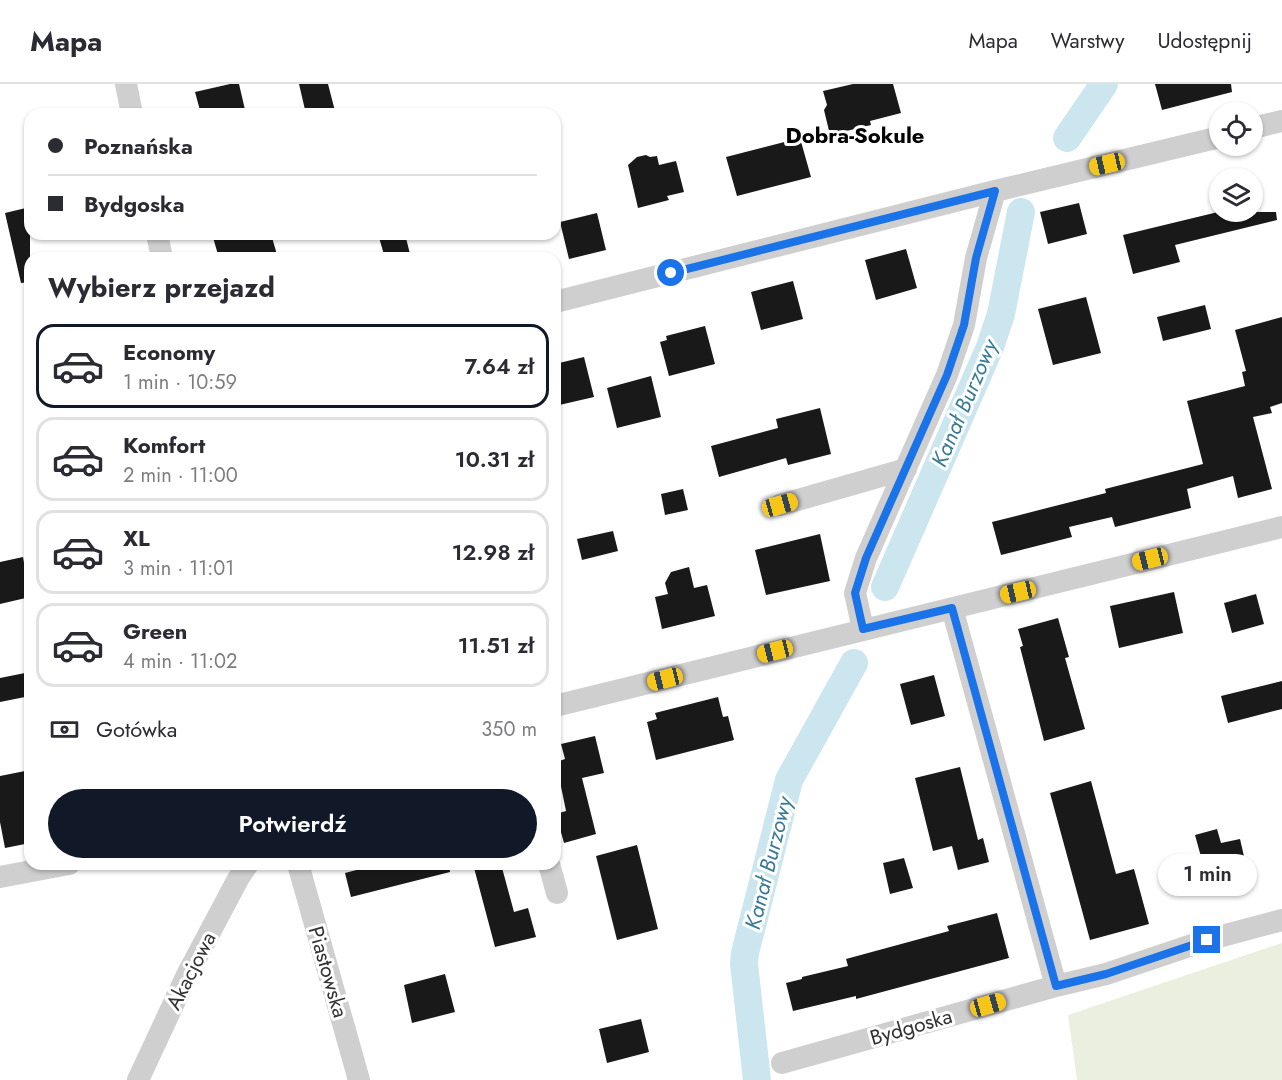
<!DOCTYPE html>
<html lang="pl">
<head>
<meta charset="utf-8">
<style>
	:root { --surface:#fff; --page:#f7f7f7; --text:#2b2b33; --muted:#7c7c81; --line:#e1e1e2; --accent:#111827 }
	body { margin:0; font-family:Jost,sans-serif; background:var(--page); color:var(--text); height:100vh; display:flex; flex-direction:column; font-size:22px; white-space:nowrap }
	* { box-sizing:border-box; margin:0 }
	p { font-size:20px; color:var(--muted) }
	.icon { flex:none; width:33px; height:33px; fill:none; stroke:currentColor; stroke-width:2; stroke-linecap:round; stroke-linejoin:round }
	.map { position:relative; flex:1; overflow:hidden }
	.panel { position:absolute; left:24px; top:168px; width:537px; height:618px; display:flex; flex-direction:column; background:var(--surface); border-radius:18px; box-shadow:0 2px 4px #0004 }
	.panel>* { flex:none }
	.banner { position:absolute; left:24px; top:24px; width:537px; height:132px; border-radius:18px; box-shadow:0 2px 4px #0004; display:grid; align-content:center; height:132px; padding:0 24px; background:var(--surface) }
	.fabs { position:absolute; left:1209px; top:18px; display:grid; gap:12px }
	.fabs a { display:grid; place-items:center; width:54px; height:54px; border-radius:50%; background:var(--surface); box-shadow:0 2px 4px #0004; font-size:30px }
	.end { position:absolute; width:27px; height:27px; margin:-14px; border:8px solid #1a73e8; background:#fff; box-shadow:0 0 0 3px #fff }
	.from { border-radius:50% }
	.bubble { position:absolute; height:42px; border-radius:21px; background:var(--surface); box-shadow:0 2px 4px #0004; font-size:20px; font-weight:600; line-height:42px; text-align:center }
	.car { position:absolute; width:18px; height:36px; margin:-18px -9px; border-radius:8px; box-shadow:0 0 4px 2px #0007; background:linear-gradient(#f5c518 24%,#345 0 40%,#f5c518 0 76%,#345 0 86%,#f5c518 0) }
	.banner b { display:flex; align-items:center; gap:21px; height:57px; font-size:22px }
	.banner b+b { border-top:2px solid var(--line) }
	.banner i { width:15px; height:15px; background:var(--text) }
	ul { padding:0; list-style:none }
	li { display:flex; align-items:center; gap:18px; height:84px; margin:0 12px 9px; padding:0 12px; border:3px solid var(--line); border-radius:18px }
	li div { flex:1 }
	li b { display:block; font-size:22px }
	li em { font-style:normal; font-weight:600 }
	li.selected { border-color:var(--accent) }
	li>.icon { width:54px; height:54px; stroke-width:1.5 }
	h2 { padding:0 24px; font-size:27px; line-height:72px }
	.pay { display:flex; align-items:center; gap:15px; height:66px; padding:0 24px; font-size:22px }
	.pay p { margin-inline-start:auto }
	.cta { display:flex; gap:12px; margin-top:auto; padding:12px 24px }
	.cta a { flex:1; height:69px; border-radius:36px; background:var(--accent); color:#fff; font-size:24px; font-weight:600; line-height:69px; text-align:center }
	header { display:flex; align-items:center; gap:36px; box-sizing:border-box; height:84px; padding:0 30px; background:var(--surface); border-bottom:2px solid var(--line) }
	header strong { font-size:28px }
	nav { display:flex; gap:33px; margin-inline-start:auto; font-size:21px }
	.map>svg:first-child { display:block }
</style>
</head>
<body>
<header>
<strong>Mapa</strong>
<nav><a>Mapa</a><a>Warstwy</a><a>Udostępnij</a></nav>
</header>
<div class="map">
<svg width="1282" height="996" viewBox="0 0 1282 996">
	<rect width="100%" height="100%" fill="#fff"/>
	<path fill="#eaefe0" d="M 1282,859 L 1282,996 L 1077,996 L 1068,931 Z"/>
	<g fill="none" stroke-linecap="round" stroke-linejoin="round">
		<path stroke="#cce6ef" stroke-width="28" d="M 1067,54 L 1104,0
			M 885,503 L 990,263 L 1001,230 L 1021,128
			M 757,996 L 744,880 L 745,869 L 789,696 L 854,579"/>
	</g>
	<path fill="#191919" d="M 230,0 L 239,0 L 246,30 L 201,30 L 195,8 Z
		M 299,0 L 328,0 L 335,27 L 322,30 L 306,30 Z
		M 853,0 L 893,0 L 901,29 L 870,37 L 871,41 L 830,51 L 824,26 L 827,21 L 823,7 Z
		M 1155,0 L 1231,0 L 1232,8 L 1162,26 Z
		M 800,54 L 811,93 L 737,112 L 726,73 Z
		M 646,71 L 650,73 L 657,72 L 659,81 L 676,77 L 684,108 L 667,112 L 669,116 L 638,124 L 628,81 L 637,73 Z
		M 1079,119 L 1087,150 L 1048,160 L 1040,128 Z
		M 30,123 L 30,198 L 21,199 L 5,129 Z
		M 1218,128 L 1276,128 L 1277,136 L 1175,161 L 1180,178 L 1133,190 L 1123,151 Z
		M 597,129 L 606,166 L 569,175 L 560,138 Z
		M 212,150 L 271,150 L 278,174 L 219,174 Z
		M 378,150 L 405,150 L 411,174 L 385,174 Z
		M 906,165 L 917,204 L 876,216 L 865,176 Z
		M 793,197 L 803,235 L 761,246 L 751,208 Z
		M 1086,213 L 1101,269 L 1053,281 L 1038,225 Z
		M 1205,221 L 1211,245 L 1163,257 L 1157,233 Z
		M 1282,233 L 1282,319 L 1270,323 L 1272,329 L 1253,333 L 1272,405 L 1238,414 L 1233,392 L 1187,405 L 1191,424 L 1115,443 L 1112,433 L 1069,443 L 1072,453 L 1001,471 L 992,438 L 1106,409 L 1105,405 L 1203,380 L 1187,317 L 1245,302 L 1242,288 L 1246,287 L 1235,246 Z
		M 705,242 L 715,280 L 669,292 L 660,258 L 667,256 L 666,252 Z
		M 584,273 L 594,313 L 555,322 L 555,280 Z
		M 651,292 L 661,333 L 617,344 L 607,304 Z
		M 820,324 L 831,370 L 788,381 L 786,374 L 719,393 L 711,362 L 778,344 L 776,335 Z
		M 683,405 L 688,426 L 665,431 L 661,410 Z
		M 613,447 L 618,467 L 582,476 L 577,455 Z
		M 820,450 L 830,497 L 766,511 L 755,466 Z
		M 23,473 L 30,513 L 0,520 L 0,478 Z
		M 689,483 L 694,504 L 707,501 L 715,532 L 662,545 L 655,513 L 668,510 L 665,499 L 671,488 Z
		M 1174,508 L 1183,549 L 1119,564 L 1110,522 Z
		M 1256,510 L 1264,540 L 1232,549 L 1224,519 Z
		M 1058,534 L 1069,573 L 1065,574 L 1085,645 L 1044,657 L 1020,563 L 1023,562 L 1018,545 Z
		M 30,588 L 30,612 L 0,618 L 0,594 Z
		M 934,591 L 945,632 L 911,641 L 900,600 Z
		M 1282,597 L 1282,625 L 1228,639 L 1221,612 Z
		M 718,613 L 723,633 L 728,632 L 734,656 L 656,676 L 647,638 L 657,635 L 655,629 Z
		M 595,652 L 604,689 L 582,694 L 596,750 L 564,759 L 557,734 L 560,733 L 559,729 L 566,727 L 556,678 L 565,675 L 561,660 Z
		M 960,683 L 978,756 L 983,754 L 989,778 L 958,786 L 952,762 L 933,767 L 915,694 Z
		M 30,686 L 30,759 L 5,764 L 0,738 L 0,692 Z
		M 1091,697 L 1116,790 L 1134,785 L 1149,840 L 1090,856 L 1050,709 Z
		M 1217,745 L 1221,759 L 1240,755 L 1246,781 L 1206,791 L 1195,751 Z
		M 637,761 L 658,845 L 617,856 L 596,772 Z
		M 904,774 L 913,804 L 890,810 L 883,779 Z
		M 379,780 L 449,780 L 450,788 L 351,813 L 345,789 Z
		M 473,780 L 501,780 L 514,828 L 528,824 L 536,853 L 495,863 Z
		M 997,829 L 1009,874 L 856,915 L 856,912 L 793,927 L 786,899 L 802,895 L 802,893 L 848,882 L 846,875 L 949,847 L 947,842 Z
		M 445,890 L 455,928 L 412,939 L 404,901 Z
		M 641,935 L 649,968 L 607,979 L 599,945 Z"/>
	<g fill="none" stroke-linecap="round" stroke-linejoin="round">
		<path stroke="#cfcfcf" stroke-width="22" d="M 126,0 L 132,30
			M 1252,44 L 1282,37
			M 157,150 L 162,174
			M 555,218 L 995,107 L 1220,53
			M 780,421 L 906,385
			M 952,524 L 1056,902
			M 863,545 L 855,509 L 866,474 L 947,291 L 964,241 L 976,174 L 995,107
			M 555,622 L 1282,443
			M 298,780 L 359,996
			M 549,780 L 557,809
			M 0,793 L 69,780
			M 782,979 L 1056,902 L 1106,890 L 1207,856 L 1282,836
			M 138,996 L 187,891 L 238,795 L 248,780"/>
	</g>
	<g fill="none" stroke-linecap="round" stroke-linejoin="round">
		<path stroke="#1a73e8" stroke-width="8" d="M 671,189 L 995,107 L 976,174 L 964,241 L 947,291 L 866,474 L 855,509 L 863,545 L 952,524 L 1056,902 L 1106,890 L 1207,856"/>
	</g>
	<g text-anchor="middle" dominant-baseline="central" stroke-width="6" stroke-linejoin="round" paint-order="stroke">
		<g font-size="21" fill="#323232" stroke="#fff">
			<text transform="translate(191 887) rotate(-63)">Akacjowa</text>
			<text transform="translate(328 888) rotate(74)">Piastowska</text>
			<text transform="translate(911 943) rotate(-16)">Bydgoska</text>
		</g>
		<g font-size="22" font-weight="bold" fill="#000" stroke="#fff">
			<text x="855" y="51">Dobra-Sokule</text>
		</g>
		<g font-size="22" font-style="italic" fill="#377a94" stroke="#fff">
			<text transform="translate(964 319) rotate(-67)">Kanał Burzowy</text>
			<text transform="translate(768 779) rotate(-76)">Kanał Burzowy</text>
		</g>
	</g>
</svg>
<div class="fabs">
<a><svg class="icon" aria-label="locate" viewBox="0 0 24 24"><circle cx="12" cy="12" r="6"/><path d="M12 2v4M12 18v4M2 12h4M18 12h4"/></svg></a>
<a><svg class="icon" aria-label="layers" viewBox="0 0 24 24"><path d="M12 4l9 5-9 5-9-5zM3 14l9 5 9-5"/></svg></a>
</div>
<i class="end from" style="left:671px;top:189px"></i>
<i class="end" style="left:1207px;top:856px"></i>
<div class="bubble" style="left:1158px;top:770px;width:99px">1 min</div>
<i class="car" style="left:1107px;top:80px;rotate:257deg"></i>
<i class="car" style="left:780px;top:421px;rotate:74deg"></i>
<i class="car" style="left:1150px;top:475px;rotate:256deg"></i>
<i class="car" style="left:1018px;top:508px;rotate:257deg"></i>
<i class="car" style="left:775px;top:567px;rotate:256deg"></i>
<i class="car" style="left:665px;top:595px;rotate:256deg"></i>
<i class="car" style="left:988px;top:921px;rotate:74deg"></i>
<div class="banner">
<b><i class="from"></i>Poznańska</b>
<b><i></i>Bydgoska</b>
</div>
<section class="panel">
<h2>Wybierz przejazd</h2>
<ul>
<li class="selected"><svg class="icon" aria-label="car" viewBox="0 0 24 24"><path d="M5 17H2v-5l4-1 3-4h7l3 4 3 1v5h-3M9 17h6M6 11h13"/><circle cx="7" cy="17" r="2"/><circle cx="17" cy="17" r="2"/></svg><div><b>Economy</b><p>1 min · 10:59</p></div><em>7.64 zł</em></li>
<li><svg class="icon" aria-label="car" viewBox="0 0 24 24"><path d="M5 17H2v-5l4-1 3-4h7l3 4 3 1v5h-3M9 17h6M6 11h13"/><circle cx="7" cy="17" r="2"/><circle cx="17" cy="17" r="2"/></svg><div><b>Komfort</b><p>2 min · 11:00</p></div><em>10.31 zł</em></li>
<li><svg class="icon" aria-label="car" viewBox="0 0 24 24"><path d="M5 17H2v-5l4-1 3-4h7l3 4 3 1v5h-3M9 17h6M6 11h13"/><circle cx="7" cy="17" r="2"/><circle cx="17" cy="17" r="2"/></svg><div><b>XL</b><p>3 min · 11:01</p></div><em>12.98 zł</em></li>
<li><svg class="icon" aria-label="car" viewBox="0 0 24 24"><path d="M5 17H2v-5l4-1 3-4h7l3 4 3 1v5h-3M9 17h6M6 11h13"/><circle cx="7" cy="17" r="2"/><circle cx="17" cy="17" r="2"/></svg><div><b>Green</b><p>4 min · 11:02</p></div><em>11.51 zł</em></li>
</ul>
<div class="pay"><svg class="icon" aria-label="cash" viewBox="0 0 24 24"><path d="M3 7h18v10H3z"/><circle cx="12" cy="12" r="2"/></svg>Gotówka<p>350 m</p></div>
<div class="cta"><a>Potwierdź</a></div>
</section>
</div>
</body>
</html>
